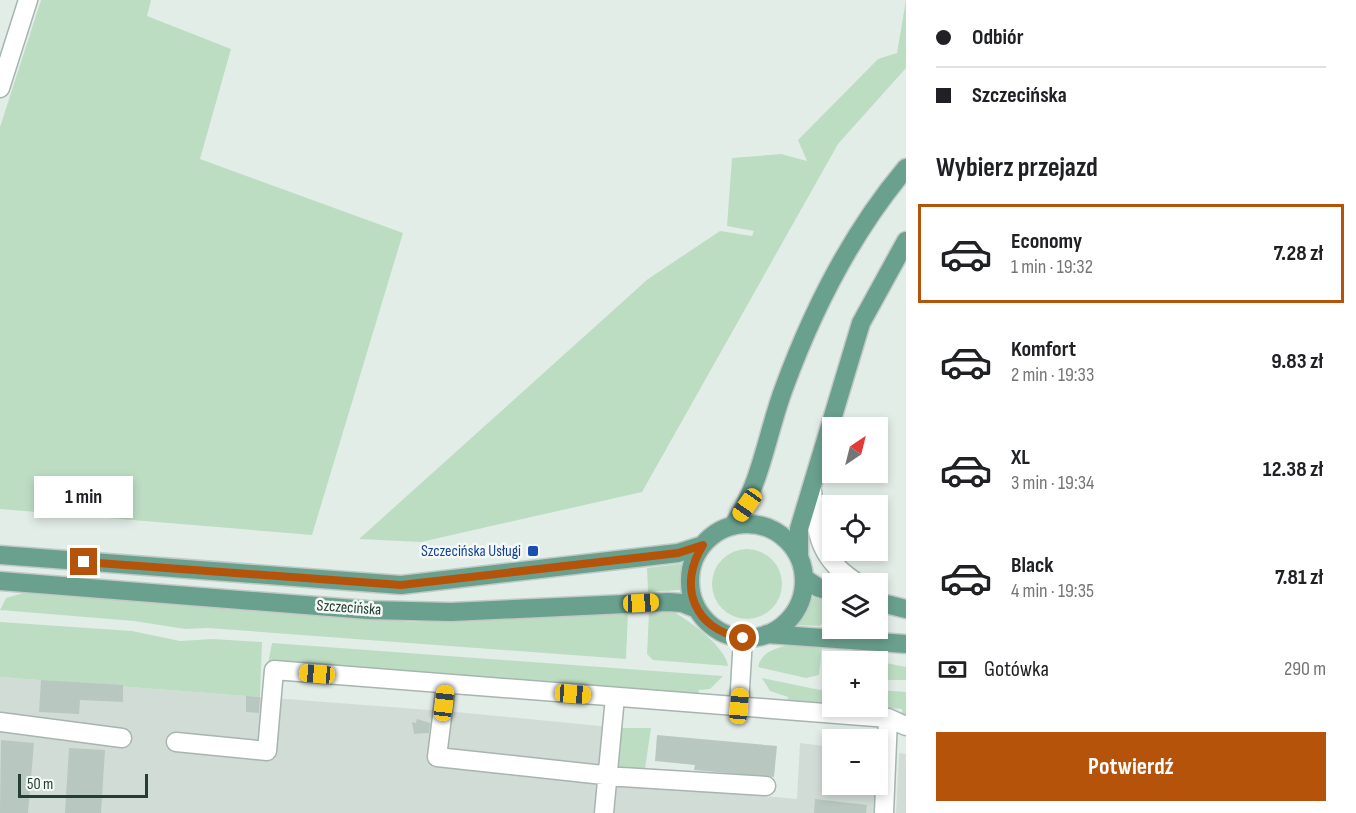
<!DOCTYPE html>
<html lang="pl">
<head>
<meta charset="utf-8">
<style>
	:root { --surface:#fff; --page:#f2f2f2; --text:#202124; --muted:#757577; --line:#e0e0e0; --accent:#b45309 }
	body { margin:0; font-family:"Sofia Sans Condensed",sans-serif; background:var(--page); color:var(--text); height:100vh; display:flex; flex-direction:column; font-size:22px; white-space:nowrap }
	* { box-sizing:border-box; margin:0 }
	p { font-size:20px; color:var(--muted) }
	.icon { flex:none; width:33px; height:33px; fill:none; stroke:currentColor; stroke-width:2; stroke-linecap:round; stroke-linejoin:round }
	.map { position:relative; flex:1; overflow:hidden }
	.side { display:flex; flex-direction:column; background:var(--surface); width:450px }
	.side>* { flex:none }
	.top-card { display:grid; align-content:center; height:132px; padding:0 30px; background:var(--surface) }
	.needle { width:39px; rotate:35deg }
	.buttons { position:absolute; left:822px; top:417px; display:grid; gap:12px }
	.buttons a { display:grid; place-items:center; width:66px; height:66px; border-radius:0px; background:var(--surface); box-shadow:0 3px 9px #0003; font-size:30px }
	.scale { position:absolute; left:18px; bottom:15px; width:130px; box-sizing:border-box; padding-left:6px; border:3px solid #243d35; border-top:0; font-size:16px; line-height:21px; white-space:nowrap; color:#243d35; -webkit-text-stroke:4px #f4f9f6; paint-order:stroke }
	.end { position:absolute; width:27px; height:27px; margin:-14px; border:8px solid #b45309; background:#fff; box-shadow:0 0 0 3px #fff }
	.from { border-radius:50% }
	.bubble { position:absolute; height:42px; border-radius:0px; background:var(--surface); box-shadow:0 3px 9px #0003; font-size:20px; font-weight:700; line-height:42px; text-align:center }
	.car { position:absolute; width:18px; height:36px; margin:-18px -9px; border-radius:8px; box-shadow:0 0 4px 2px #0007; background:linear-gradient(#f5c518 24%,#345 0 40%,#f5c518 0 76%,#345 0 86%,#f5c518 0) }
	.top-card b { display:flex; align-items:center; gap:21px; height:57px; font-size:22px }
	.top-card b+b { border-top:2px solid var(--line) }
	.top-card i { width:15px; height:15px; background:var(--text) }
	ul { padding:0; list-style:none }
	li { display:flex; align-items:center; gap:18px; height:99px; margin:0 12px 9px; padding:0 18px; border:3px solid transparent; border-radius:0px }
	li div { flex:1 }
	li b { display:block; font-size:22px }
	li em { font-style:normal; font-weight:700 }
	li.on { border-color:var(--accent) }
	li>.icon { width:54px; height:54px; stroke-width:1.5 }
	h2 { padding:0 30px; font-size:27px; line-height:72px }
	.pay { display:flex; align-items:center; gap:15px; height:66px; padding:0 30px; font-size:22px }
	.pay p { margin-inline-start:auto }
	.action { display:flex; gap:12px; margin-top:auto; padding:12px 30px }
	.action a { flex:1; height:69px; border-radius:0px; background:var(--accent); color:#fff; font-size:24px; font-weight:700; line-height:69px; text-align:center }
	main { display:flex; flex:1; min-height:0 }
	.map>svg:first-child { display:block }
</style>
</head>
<body>
<main>
<div class="map">
<svg width="906" height="813" viewBox="0 0 906 813">
	<rect width="100%" height="100%" fill="#e3ede8"/>
	<path fill="#d2dcd7" d="M 0,677 L 456,712 L 621,728 L 618,783 L 797,799 L 800,743 L 832,747 L 832,784 L 878,784 L 878,752 L 886,753 L 881,813 L 0,813 Z
		M 899,753 L 906,754 L 906,813 L 896,813 Z"/>
	<path fill="#bdddc3" d="M 41,0 L 151,0 L 147,16 L 231,49 L 200,159 L 403,233 L 312,535 L 0,509 L 0,127 Z
		M 906,0 L 906,68 L 838,144 L 642,492 L 421,542 L 359,539 L 648,279 L 720,231 L 752,236 L 754,231 L 727,226 L 732,158 L 781,154 L 807,161 L 798,140 L 878,59 L 897,53 Z
		M712 584a35 35 0 1 1 70 0a35 35 0 1 1-70 0Z
		M 687,563 L 684,586 L 680,590 L 648,592 L 647,568 Z
		M 27,592 L 263,612 L 415,622 L 628,611 L 626,659 L 208,628 L 185,629 L 134,621 L 0,610 L 6,598 Z
		M 811,597 L 832,602 L 832,617 L 825,619 L 820,626 L 795,625 Z
		M 672,611 C 689,620 726,647 728,666 L 653,660 L 647,654 L 649,612 Z
		M 0,622 L 132,631 L 180,641 L 213,639 L 262,642 L 260,697 L 0,677 Z
		M 272,643 L 723,676 L 710,689 L 699,690 L 698,695 L 267,668 Z
		M 795,644 L 822,647 L 819,675 L 806,678 L 758,667 C 762,650 779,647 795,644 Z
		M 840,654 L 906,667 L 906,680 L 878,680 L 878,662 L 840,661 Z
		M 762,678 L 820,690 L 832,689 L 832,704 L 788,701 L 788,697 L 770,691 Z
		M 878,690 L 906,692 L 906,720 L 903,719 L 902,709 L 869,707 L 878,706 Z
		M 621,728 L 651,728 L 645,769 L 618,768 Z"/>
	<path fill="#b9c7c1" d="M 41,680 L 123,685 L 123,702 L 80,700 L 79,714 L 39,712 Z
		M 246,696 L 260,697 L 259,713 L 246,712 Z
		M 417,719 L 430,723 L 429,733 L 414,734 L 412,722 L 416,723 Z
		M 657,735 L 777,746 L 774,777 L 694,770 L 695,765 L 655,761 Z
		M 1,740 L 34,743 L 28,813 L 0,813 Z
		M 69,748 L 105,750 L 101,813 L 65,813 Z
		M 815,799 L 867,805 L 866,813 L 814,813 Z"/>
	<g fill="none" stroke-linecap="round" stroke-linejoin="round">
		<defs>
			<path id="minor" d="M 0,88 L 28,0
				M 812,491 C 817,534 818,559 859,584
				M 446,685 L 437,757 L 622,777 L 766,786
				M 739,706 L 743,638
				M 0,722 L 122,738
				M 176,742 L 267,751 L 274,670 L 888,718 L 906,726
				M 604,813 L 615,697
				M 884,813 L 888,718"/>
			<path id="major" d="M690 581a57 57 0 1 1 114 0a57 57 0 1 1-114 0Z
				M 733,525 C 761,485 767,433 784,388 C 813,309 852,232 906,168
				M 0,555 L 401,585 L 678,553 L 703,545
				M 799,556 L 799,529 L 861,323 L 906,241
				M 804,578 L 819,588 L 832,592
				M 0,581 L 368,610 L 451,612 L 668,602 L 682,603 L 697,609
				M 878,602 L 906,609
				M 767,634 L 906,644"/>
		</defs>
		<use href="#minor" stroke="#a6b5af" stroke-width="21"/>
		<use href="#major" stroke="#c2c9c6" stroke-width="21"/>
		<use href="#minor" stroke="#fff" stroke-width="18"/>
		<use href="#major" stroke="#6aa08e" stroke-width="18"/>
	</g>
	<g fill="none" stroke-linecap="round" stroke-linejoin="round">
		<path stroke="#b45309" stroke-width="8" d="M 84,562 L 401,585 L 678,553 L 703,545 C 677,586 694,630 743,638"/>
	</g>
	<rect fill="#1a4fb4" stroke="#f4f9f6" stroke-width="2" x="527" y="545" width="12" height="12" rx="3"/>
	<g text-anchor="middle" dominant-baseline="central" stroke-width="5" stroke-linejoin="round" paint-order="stroke">
		<g font-size="16" fill="#164399" stroke="#f4f9f6" text-anchor="end">
			<text x="521" y="551">Szczecińska Usługi</text>
		</g>
		<g font-size="16" fill="#243d35" stroke="#f4f9f6">
			<text transform="translate(349 608) rotate(4)">Szczecińska</text>
		</g>
	</g>
</svg>
<div class="buttons">
<a><svg class="needle" viewBox="-14 -14 28 28"><path d="M0-13l5 13h-10z" fill="#e53935"/><path d="M0 13l5-13h-10z" fill="#757577"/></svg></a>
<a><svg class="icon" aria-label="locate" viewBox="0 0 24 24"><circle cx="12" cy="12" r="6"/><path d="M12 2v4M12 18v4M2 12h4M18 12h4"/></svg></a>
<a><svg class="icon" aria-label="layers" viewBox="0 0 24 24"><path d="M12 4l9 5-9 5-9-5zM3 14l9 5 9-5"/></svg></a>
<a>+</a>
<a>−</a>
</div>
<div class="scale">50 m</div>
<i class="end from" style="left:743px;top:638px"></i>
<i class="end" style="left:84px;top:562px"></i>
<div class="bubble" style="left:34px;top:476px;width:99px">1 min</div>
<i class="car" style="left:747px;top:505px;rotate:215deg"></i>
<i class="car" style="left:641px;top:603px;rotate:87deg"></i>
<i class="car" style="left:317px;top:674px;rotate:275deg"></i>
<i class="car" style="left:573px;top:694px;rotate:94deg"></i>
<i class="car" style="left:444px;top:703px;rotate:7deg"></i>
<i class="car" style="left:739px;top:706px;rotate:5deg"></i>
</div>
<section class="side">
<div class="top-card">
<b><i class="from"></i>Odbiór</b>
<b><i></i>Szczecińska</b>
</div>
<h2>Wybierz przejazd</h2>
<ul>
<li class="on"><svg class="icon" aria-label="car" viewBox="0 0 24 24"><path d="M5 17H2v-5l4-1 3-4h7l3 4 3 1v5h-3M9 17h6M6 11h13"/><circle cx="7" cy="17" r="2"/><circle cx="17" cy="17" r="2"/></svg><div><b>Economy</b><p>1 min · 19:32</p></div><em>7.28 zł</em></li>
<li><svg class="icon" aria-label="car" viewBox="0 0 24 24"><path d="M5 17H2v-5l4-1 3-4h7l3 4 3 1v5h-3M9 17h6M6 11h13"/><circle cx="7" cy="17" r="2"/><circle cx="17" cy="17" r="2"/></svg><div><b>Komfort</b><p>2 min · 19:33</p></div><em>9.83 zł</em></li>
<li><svg class="icon" aria-label="car" viewBox="0 0 24 24"><path d="M5 17H2v-5l4-1 3-4h7l3 4 3 1v5h-3M9 17h6M6 11h13"/><circle cx="7" cy="17" r="2"/><circle cx="17" cy="17" r="2"/></svg><div><b>XL</b><p>3 min · 19:34</p></div><em>12.38 zł</em></li>
<li><svg class="icon" aria-label="car" viewBox="0 0 24 24"><path d="M5 17H2v-5l4-1 3-4h7l3 4 3 1v5h-3M9 17h6M6 11h13"/><circle cx="7" cy="17" r="2"/><circle cx="17" cy="17" r="2"/></svg><div><b>Black</b><p>4 min · 19:35</p></div><em>7.81 zł</em></li>
</ul>
<div class="pay"><svg class="icon" aria-label="cash" viewBox="0 0 24 24"><path d="M3 7h18v10H3z"/><circle cx="12" cy="12" r="2"/></svg>Gotówka<p>290 m</p></div>
<div class="action"><a>Potwierdź</a></div>
</section>
</main>
</body>
</html>
